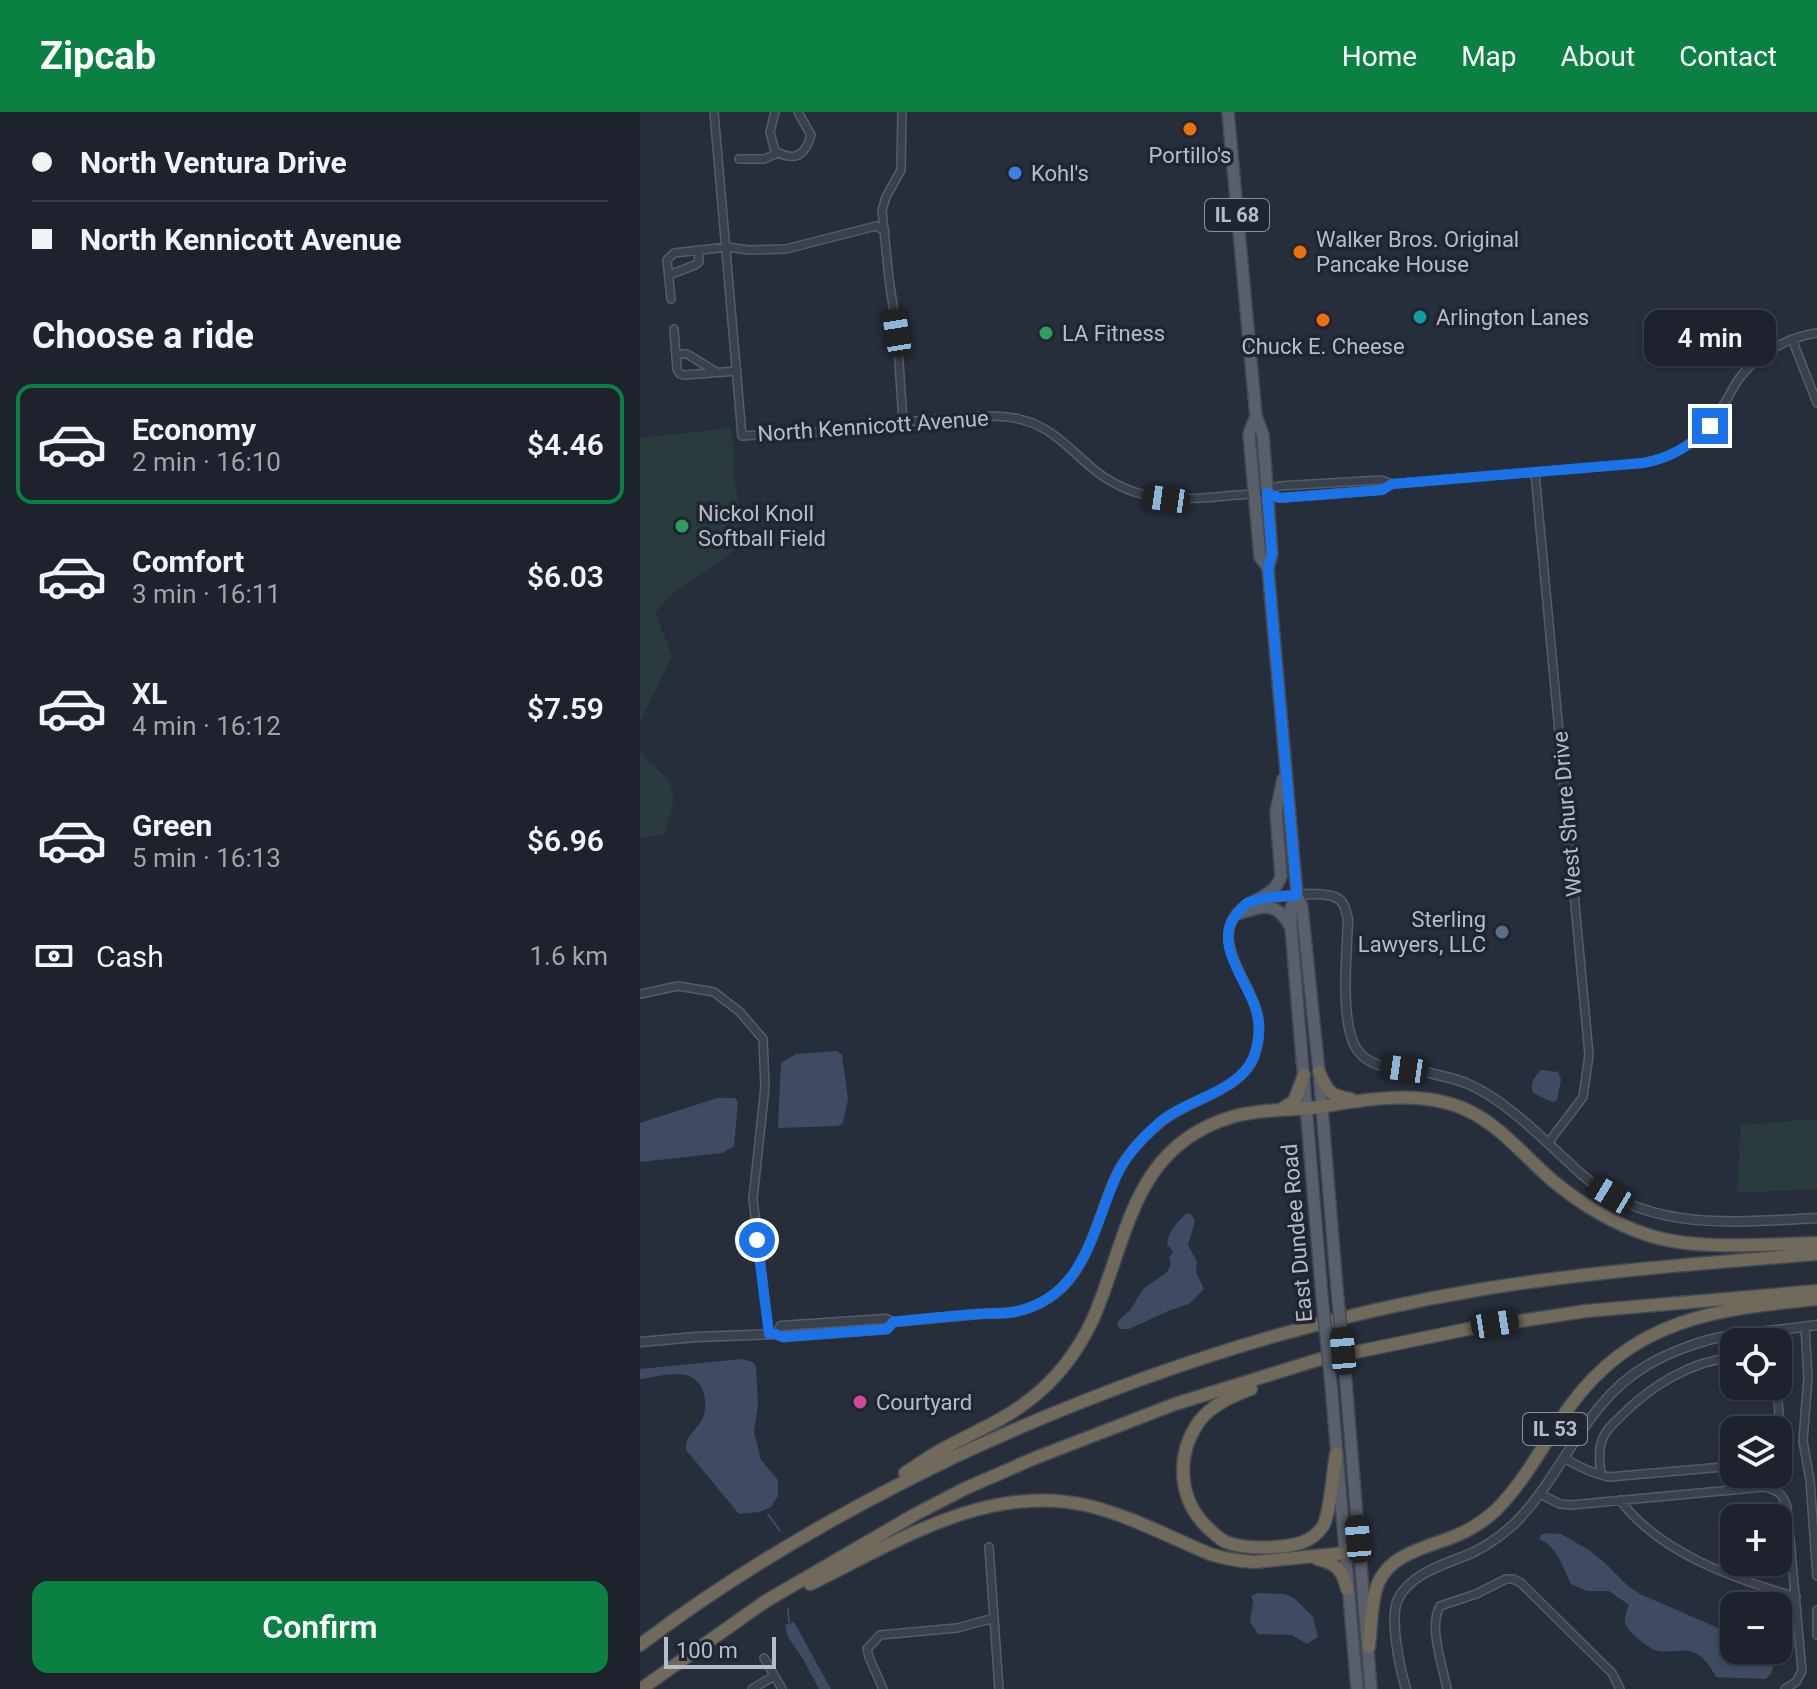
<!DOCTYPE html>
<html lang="en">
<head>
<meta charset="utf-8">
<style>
	:root { --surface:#1d222c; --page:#2a2f38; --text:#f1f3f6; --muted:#a0a4a9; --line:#3b3f48; --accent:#0b8043 }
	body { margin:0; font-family:Roboto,sans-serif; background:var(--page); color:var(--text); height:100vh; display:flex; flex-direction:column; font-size:30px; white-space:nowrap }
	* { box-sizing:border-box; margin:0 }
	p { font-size:26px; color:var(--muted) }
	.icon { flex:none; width:44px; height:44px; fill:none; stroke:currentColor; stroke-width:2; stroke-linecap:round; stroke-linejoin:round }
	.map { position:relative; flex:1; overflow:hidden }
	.panel { display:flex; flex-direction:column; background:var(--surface); width:640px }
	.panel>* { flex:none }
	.banner { display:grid; align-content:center; height:176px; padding:0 32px; background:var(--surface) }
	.fabs { position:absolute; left:1080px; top:1216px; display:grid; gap:16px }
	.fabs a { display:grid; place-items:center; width:72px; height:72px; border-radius:16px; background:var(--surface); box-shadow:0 2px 6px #0004,0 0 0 2px var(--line); font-size:40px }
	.scale { position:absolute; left:24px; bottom:20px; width:112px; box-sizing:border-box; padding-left:8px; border:4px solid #b7bcc7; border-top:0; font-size:22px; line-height:28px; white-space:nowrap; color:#b7bcc7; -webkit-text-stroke:6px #202631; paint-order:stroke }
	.end { position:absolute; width:36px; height:36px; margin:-18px; border:10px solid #1a73e8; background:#fff; box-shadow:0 0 0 4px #fff }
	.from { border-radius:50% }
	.bubble { position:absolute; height:56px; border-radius:16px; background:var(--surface); box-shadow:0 2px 6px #0004,0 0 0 2px var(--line); font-size:26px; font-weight:600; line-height:56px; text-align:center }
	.car { position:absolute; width:24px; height:48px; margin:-24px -12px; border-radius:10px; box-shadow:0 0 6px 2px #0007; background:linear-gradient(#222 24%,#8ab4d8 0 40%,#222 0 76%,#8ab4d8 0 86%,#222 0) }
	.banner b { display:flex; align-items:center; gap:28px; height:76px; font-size:30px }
	.banner b+b { border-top:2px solid var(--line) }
	.banner i { width:20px; height:20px; background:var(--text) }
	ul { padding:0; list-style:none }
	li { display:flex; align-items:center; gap:24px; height:120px; margin:0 16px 12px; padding:0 16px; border:4px solid transparent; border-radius:16px }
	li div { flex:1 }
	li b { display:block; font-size:30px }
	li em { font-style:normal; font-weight:600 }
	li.active { border-color:var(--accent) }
	li>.icon { width:72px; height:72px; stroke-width:1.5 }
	h2 { padding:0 32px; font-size:36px; line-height:96px }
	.pay { display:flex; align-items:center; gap:20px; height:88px; padding:0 32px; font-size:30px }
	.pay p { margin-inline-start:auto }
	.button { display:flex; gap:16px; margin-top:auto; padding:16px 32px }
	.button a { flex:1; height:92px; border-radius:16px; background:var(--accent); color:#fff; font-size:32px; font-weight:600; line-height:92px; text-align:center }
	header { display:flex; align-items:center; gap:48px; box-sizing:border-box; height:112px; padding:0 40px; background:var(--accent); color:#fff }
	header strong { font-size:38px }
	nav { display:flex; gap:44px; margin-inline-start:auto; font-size:28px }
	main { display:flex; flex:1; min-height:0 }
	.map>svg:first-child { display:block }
</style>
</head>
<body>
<header>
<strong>Zipcab</strong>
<nav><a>Home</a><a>Map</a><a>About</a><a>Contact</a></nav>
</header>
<main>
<section class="panel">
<div class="banner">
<b><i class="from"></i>North Ventura Drive</b>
<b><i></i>North Kennicott Avenue</b>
</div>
<h2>Choose a ride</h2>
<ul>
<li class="active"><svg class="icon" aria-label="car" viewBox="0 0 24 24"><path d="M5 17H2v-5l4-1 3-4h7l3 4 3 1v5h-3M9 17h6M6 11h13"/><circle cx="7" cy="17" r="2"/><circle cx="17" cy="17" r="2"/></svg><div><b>Economy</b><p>2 min · 16:10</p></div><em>$4.46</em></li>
<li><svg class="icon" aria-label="car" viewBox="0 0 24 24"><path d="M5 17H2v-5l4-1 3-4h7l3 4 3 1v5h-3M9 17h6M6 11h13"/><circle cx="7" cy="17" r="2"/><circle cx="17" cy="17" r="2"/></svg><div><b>Comfort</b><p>3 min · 16:11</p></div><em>$6.03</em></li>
<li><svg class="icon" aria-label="car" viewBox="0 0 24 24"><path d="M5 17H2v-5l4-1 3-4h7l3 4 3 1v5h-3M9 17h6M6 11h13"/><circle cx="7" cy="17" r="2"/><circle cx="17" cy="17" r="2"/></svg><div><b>XL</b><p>4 min · 16:12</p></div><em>$7.59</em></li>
<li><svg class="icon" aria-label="car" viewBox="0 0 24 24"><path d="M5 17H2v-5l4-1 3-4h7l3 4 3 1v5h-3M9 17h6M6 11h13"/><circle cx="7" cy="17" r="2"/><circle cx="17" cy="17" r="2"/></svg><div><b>Green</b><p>5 min · 16:13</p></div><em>$6.96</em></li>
</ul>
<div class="pay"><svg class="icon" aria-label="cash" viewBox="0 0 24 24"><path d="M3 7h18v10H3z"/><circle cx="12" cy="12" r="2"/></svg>Cash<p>1.6 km</p></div>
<div class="button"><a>Confirm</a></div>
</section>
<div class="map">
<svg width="1177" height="1577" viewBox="0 0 1177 1577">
	<rect width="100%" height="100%" fill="#272e3b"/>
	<path fill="#2a3b3d" d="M 90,316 L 95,344 L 93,362 L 102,409 L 98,430 L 90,442 L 34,480 L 15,501 L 32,544 L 0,610 L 0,326 Z
		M 0,636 C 2,647 8,650 16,656 C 42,678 33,695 24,722 L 0,726 Z
		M 1177,1007 L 1177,1077 L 1097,1081 L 1101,1013 Z"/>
	<path fill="#3f4b62" d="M 197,939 L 202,943 L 208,987 L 203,1011 L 198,1014 L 139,1016 L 138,1014 L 141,951 L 156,942 Z
		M 901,958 L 918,960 L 921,967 L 917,989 L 912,990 L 893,981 C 890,971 894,965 901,958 Z
		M 77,986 L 95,986 L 98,990 L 94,1034 L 82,1041 L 0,1050 L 0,1011 Z
		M 547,1101 L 551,1102 L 555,1109 L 548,1133 L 557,1150 L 556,1160 L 564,1177 L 549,1192 L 528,1199 L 489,1217 L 480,1217 L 477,1213 L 479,1208 L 491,1197 L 503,1177 L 527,1160 L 531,1152 L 529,1145 L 533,1140 L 527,1132 C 529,1118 537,1110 547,1101 Z
		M 102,1247 L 113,1250 L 116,1254 L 118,1293 L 114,1320 L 121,1348 L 138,1368 L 138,1384 L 131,1395 L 119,1400 L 99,1402 L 46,1338 C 44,1324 58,1318 63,1305 C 66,1298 66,1287 63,1279 C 53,1252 22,1265 0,1267 L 0,1257 Z
		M 908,1421 L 921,1422 L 949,1438 L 964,1450 L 988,1474 L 1000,1482 L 1094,1523 L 1094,1538 L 1130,1538 C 1134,1549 1136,1560 1125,1567 L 1076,1565 C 1069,1553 1064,1543 1050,1539 C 1040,1537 1028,1541 1018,1539 C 1010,1538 987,1519 985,1511 C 984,1505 987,1498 989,1493 L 969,1479 L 947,1479 L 931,1472 C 923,1456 917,1434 899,1427 L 901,1423 Z
		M 618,1481 L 644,1482 L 654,1486 L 673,1505 L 678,1525 L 667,1532 L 652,1523 L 618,1522 L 610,1510 L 613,1489 L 611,1484 Z
		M 154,1510 L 191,1577 L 179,1577 L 163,1547 L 148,1525 L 145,1513 Z"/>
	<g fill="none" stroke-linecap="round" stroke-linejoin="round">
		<path stroke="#3f4b62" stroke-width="2" d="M 128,1402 L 140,1419
			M 148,1497 L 149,1510"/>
		<defs>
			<path id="minor" d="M 74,0 L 102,324 C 131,322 160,322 188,319 C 231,314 273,308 316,306 C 338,304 362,302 383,308 C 414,316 433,341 457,360 C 498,391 538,389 586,384 C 607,382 620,383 639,374 L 741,368 L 752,372 L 1003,351 C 1027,347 1051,334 1068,316 C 1080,302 1088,284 1098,268 C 1116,243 1147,225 1177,221
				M 135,0 L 130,20 L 135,39 C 155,50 165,44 171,23 L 158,0
				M 262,0 L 261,58 L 246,85 L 242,98 L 249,167 L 257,221 L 263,309
				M 99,47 L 124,47 L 138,41
				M 29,163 L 55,153 L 59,150 L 58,139
				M 31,187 L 27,148 L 34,141 L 87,135 L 109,138 L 146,137 L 236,114 L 245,119
				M 34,217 L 37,257 L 40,262 L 44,263 L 97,259
				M 1152,227 L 1177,291
				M 36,242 L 47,242 L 75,259
				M 895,361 L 949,943 L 943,985 L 908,1031
				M 627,381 L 639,386 L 742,378 L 752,372
				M 0,882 L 38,874 L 74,880 L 100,900 L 123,927 L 125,975 L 113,1087 L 129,1222
				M 1165,1215 L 1168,1265 L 1163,1329 L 1170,1368 L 1177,1464
				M 1133,1218 L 1134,1230
				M 1137,1274 L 1142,1345 L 1138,1348
				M 924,1346 C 939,1355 951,1361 969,1365 L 1094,1354
				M 961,1363 C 960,1353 958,1342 961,1332 C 963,1321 971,1314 979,1306 C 1009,1275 1050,1249 1094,1245
				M 900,1382 L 920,1392 L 931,1393 L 1124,1375 C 1138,1378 1143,1382 1147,1395 L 1162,1559 L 1156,1570 L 1145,1577
				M 980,1388 C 1019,1441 1095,1467 1156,1485
				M 349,1435 L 359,1577
				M 1177,1498 L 1177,1523
				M 124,1546 L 142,1577
				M 112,1577 L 134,1564
				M 243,1577 L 229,1545 L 227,1537 L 240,1523 L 317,1516 L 354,1506
				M 807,1577 C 803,1554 788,1515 800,1494 L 836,1482 L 866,1467 L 873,1467 L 881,1471 L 972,1561 L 980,1577"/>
			<path id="tertiary" d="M 136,1222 L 141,1214 L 245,1207 L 253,1210 C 281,1207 310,1205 338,1202 C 350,1201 363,1202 374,1200 C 445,1186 451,1120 475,1066 C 484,1045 503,1025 521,1010 C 547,987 600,980 614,945 C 619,930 621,913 616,897 C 605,862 564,819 610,790 C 628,786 687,775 701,789 C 705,794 707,802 708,808 C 707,840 699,914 718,939 C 733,959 763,956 785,960 C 799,963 813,966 826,971 C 867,988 907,1031 940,1061 C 1007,1121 1094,1110 1177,1106
				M 0,1230 L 56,1225 L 136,1222 L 143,1225 L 247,1217 L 253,1210
				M 766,1577 C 760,1557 749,1506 758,1487 C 773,1459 807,1452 834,1440 C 848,1433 862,1423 874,1412 C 923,1364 944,1290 1006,1254 C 1027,1241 1062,1228 1086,1224 C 1116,1219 1147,1218 1177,1213"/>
			<path id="primary" d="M 588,0 L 616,304 L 623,323 L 632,442 L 628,456 L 657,783 L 662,795 L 679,960 L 697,1177
				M 616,304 L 609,322 L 620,445 L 628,456
				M 657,783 L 651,796 L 651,815 L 682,1184
				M 615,789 C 627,782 637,778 641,764 L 636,700 L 643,667
				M 597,802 C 621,795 635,787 650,814
				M 706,1271 L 731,1577
				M 691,1272 L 717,1577"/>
			<path id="motorway" d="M 679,960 C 687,979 690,984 711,987
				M 640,998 L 654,989 L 664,963
				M 611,1277 C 591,1284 567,1296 556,1314 C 536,1346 539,1388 567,1415 C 572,1420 579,1427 586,1430 C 601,1436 619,1436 635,1435 C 653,1434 672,1431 683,1414 C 690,1403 693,1358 696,1342
				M 265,1361 C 275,1355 285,1347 296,1341 C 326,1323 360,1311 388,1289 C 416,1268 438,1239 453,1207 C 489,1124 492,1033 595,1004 C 624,996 657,999 686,994 C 732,986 785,978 829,999 C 863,1016 885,1045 913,1069 C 941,1092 974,1112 1008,1123 C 1057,1139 1125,1132 1177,1131
				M 677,1447 C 697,1452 702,1457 707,1477
				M 170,1472 C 255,1431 346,1371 445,1393 C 489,1403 529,1425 570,1442 C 585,1447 599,1449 614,1450 L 705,1441 L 718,1427
				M 0,1533 C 99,1458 202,1399 314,1345 C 483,1266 660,1207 843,1177 C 954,1159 1066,1151 1177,1142
				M 729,1535 C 731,1518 731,1498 735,1481 C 744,1442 784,1437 815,1424 C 830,1418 844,1409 856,1398 C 886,1368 905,1329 930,1294 C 994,1206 1077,1197 1177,1187
				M 1,1577 L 126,1489 L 274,1403 L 324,1377 L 395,1346 L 535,1292 L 677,1248 L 828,1217 L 946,1199 L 1177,1179"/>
		</defs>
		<use href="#minor" stroke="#565c67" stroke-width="10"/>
		<use href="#tertiary" stroke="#565c67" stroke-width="11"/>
		<use href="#primary" stroke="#444a55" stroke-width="14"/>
		<use href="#motorway" stroke="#434954" stroke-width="15"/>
		<use href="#minor" stroke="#3b414c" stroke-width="7"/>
		<use href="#tertiary" stroke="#3b414c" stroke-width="8"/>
		<use href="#primary" stroke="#59606b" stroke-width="11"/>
		<use href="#motorway" stroke="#716959" stroke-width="12"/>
		<defs>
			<path id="primary-bridge" d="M 697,1177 L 706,1271
				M 682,1184 L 691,1272"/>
		</defs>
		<use href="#primary-bridge" stroke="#444a55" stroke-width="14" stroke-linecap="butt"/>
		<use href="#primary-bridge" stroke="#59606b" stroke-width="11"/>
	</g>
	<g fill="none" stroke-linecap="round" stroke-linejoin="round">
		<path stroke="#1a73e8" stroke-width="10" d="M 117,1128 L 129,1222 L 136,1222 L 143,1225 L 247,1217 L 253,1210 C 281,1207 309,1204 338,1202 C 350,1201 362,1202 374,1200 C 443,1186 452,1120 475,1067 C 484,1046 503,1025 520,1010 C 547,987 599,980 613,946 C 620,930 621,914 616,898 C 608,870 572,831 596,803 C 600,798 603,793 609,790 C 623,784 642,785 657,783 L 628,456 L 632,442 L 627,381 L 640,386 L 742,378 L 752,372 L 1003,351 C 1028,347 1053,333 1070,314"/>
	</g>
	<g fill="#e8710a" stroke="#202631" stroke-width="3">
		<circle cx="550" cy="17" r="8"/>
		<circle cx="660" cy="140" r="8"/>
		<circle cx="683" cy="208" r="8"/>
	</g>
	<circle fill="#3f7fe0" stroke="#202631" stroke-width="3" cx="375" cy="61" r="8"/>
	<circle fill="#0f9aa8" stroke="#202631" stroke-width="3" cx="780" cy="205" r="8"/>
	<g fill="#2e9e5b" stroke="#202631" stroke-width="3">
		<circle cx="406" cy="221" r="8"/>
		<circle cx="42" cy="414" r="8"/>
	</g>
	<circle fill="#5c6f8a" stroke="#202631" stroke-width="3" cx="862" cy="820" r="8"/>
	<circle fill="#d1479c" stroke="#202631" stroke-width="3" cx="220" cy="1290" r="8"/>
	<g text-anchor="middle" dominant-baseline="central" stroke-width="7" stroke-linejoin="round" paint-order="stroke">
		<g fill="#202631" stroke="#8a8f9a" stroke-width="2">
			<rect x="565" y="87" width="64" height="32" rx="6"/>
			<rect x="883" y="1301" width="64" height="32" rx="6"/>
		</g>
		<g font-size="20" font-weight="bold" fill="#b7bcc7">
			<text x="597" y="103">IL 68</text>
			<text x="915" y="1317">IL 53</text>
		</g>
		<g font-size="22" fill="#b7bcc7" stroke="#202631" text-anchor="start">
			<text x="550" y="43" text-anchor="middle">Portillo's</text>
			<text x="391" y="61">Kohl's</text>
			<text x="676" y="127">Walker Bros. Original<tspan x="676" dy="25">Pancake House</tspan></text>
			<text x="796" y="205">Arlington Lanes</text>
			<text x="422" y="221">LA Fitness</text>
			<text x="683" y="234" text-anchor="middle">Chuck E. Cheese</text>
			<text x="58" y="401">Nickol Knoll<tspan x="58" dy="25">Softball Field</tspan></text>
			<text x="846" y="807" text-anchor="end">Sterling<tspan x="846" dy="25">Lawyers, LLC</tspan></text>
			<text x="236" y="1290">Courtyard</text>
		</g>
		<g font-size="22" fill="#b7bcc7" stroke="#202631">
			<text transform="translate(233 314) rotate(-4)">North Kennicott Avenue</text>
			<text transform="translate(927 702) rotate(-95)">West Shure Drive</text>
			<text transform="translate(657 1121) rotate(-95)">East Dundee Road</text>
		</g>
	</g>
</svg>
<div class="fabs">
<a><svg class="icon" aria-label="locate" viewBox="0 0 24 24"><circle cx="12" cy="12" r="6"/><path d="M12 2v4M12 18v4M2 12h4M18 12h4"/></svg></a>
<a><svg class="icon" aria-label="layers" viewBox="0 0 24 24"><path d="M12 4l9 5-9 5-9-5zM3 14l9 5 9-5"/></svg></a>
<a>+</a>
<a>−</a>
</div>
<div class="scale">100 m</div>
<i class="end from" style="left:117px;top:1128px"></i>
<i class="end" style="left:1070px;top:314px"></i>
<div class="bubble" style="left:1004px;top:198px;width:132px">4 min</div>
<i class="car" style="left:257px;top:221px;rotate:351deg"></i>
<i class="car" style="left:526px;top:387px;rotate:278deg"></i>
<i class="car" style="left:764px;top:957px;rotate:278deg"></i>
<i class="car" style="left:971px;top:1083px;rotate:301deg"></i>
<i class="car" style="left:855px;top:1212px;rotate:81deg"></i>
<i class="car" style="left:703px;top:1239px;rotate:355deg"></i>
<i class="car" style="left:718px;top:1427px;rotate:355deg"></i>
</div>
</main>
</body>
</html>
